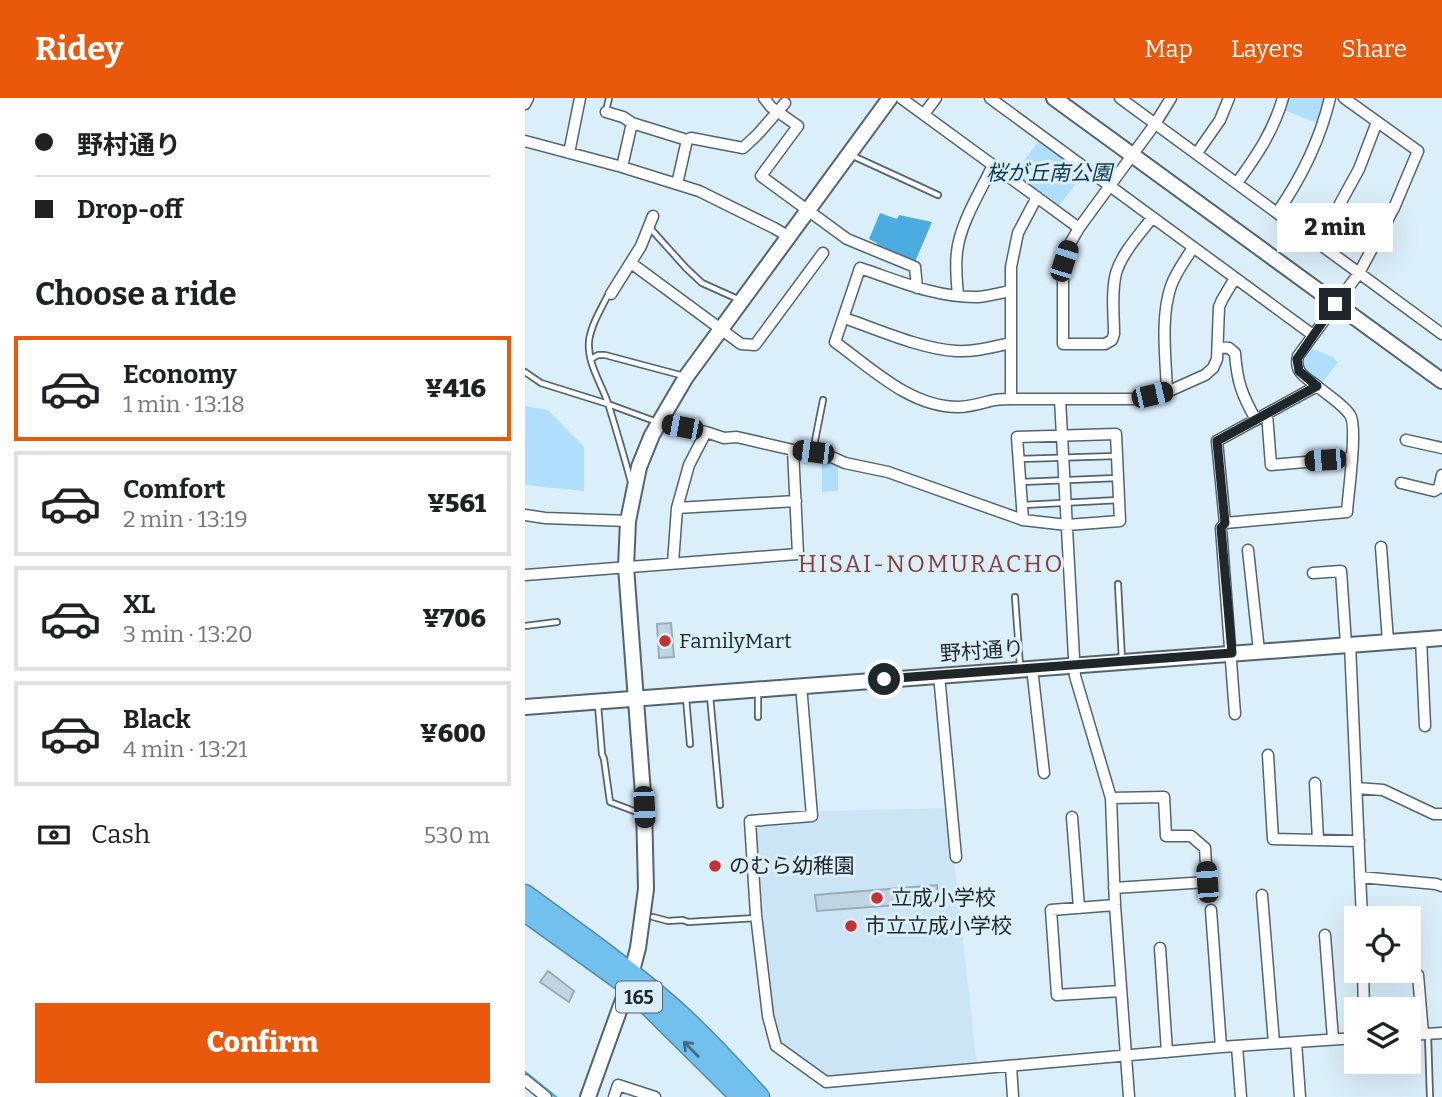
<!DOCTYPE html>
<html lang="en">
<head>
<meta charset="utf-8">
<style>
	:root { --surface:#fff; --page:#f2f2f2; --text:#202124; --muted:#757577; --line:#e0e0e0; --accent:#ea580c }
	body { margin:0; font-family:Bitter,"Noto Sans JP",serif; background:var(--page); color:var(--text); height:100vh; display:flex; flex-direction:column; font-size:26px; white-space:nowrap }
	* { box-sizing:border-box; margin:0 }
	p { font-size:23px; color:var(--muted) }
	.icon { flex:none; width:38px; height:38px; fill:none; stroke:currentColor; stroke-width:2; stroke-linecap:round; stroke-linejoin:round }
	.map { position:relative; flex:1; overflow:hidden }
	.details { display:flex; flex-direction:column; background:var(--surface); width:525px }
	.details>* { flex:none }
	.hud { display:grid; align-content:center; height:154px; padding:0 35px; background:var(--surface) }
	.buttons { position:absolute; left:819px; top:808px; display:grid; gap:14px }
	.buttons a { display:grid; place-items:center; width:77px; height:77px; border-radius:0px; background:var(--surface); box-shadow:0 7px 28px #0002; font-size:35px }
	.end { position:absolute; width:32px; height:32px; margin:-16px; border:9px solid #1f272b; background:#fff; box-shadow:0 0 0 4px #fff }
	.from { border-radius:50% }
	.bubble { position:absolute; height:49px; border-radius:0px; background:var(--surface); box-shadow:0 7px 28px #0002; font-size:23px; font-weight:800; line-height:49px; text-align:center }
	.car { position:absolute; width:21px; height:42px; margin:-21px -10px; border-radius:9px; box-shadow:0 0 5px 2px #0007; background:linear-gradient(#222 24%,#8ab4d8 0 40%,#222 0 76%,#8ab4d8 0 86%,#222 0) }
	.hud b { display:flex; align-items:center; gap:24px; height:66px; font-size:26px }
	.hud b+b { border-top:2px solid var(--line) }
	.hud i { width:18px; height:18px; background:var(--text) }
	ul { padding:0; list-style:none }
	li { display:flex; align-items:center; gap:21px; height:105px; margin:0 14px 10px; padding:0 21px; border:4px solid var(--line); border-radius:0px }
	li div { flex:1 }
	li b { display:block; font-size:26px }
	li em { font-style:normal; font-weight:800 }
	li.current { border-color:var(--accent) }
	li>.icon { width:63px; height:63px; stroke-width:1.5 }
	h2 { padding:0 35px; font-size:32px; line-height:84px }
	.pay { display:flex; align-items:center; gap:18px; height:77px; padding:0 35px; font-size:26px }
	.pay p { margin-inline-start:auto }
	.button { display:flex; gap:14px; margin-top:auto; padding:14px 35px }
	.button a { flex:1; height:80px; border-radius:0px; background:var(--accent); color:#fff; font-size:28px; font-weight:800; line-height:80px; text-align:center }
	header { display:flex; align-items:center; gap:42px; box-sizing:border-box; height:98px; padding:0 35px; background:var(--accent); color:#fff }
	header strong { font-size:33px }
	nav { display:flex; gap:38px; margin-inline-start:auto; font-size:24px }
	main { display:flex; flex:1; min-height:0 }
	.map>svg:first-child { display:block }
</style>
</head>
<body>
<header>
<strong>Ridey</strong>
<nav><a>Map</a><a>Layers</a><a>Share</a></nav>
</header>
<main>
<section class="details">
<div class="hud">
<b><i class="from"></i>野村通り</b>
<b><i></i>Drop-off</b>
</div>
<h2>Choose a ride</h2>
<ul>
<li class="current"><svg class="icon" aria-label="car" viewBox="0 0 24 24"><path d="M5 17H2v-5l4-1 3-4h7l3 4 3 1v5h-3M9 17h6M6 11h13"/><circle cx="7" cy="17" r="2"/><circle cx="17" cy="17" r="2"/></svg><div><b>Economy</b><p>1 min · 13:18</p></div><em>¥416</em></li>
<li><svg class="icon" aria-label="car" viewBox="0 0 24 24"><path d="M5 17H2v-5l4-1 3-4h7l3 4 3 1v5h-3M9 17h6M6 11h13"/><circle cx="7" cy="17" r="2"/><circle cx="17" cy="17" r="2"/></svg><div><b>Comfort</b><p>2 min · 13:19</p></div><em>¥561</em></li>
<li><svg class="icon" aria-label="car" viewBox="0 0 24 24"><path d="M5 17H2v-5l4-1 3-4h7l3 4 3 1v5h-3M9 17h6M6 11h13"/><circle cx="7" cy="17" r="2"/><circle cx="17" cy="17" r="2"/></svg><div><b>XL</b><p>3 min · 13:20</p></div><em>¥706</em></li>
<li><svg class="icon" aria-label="car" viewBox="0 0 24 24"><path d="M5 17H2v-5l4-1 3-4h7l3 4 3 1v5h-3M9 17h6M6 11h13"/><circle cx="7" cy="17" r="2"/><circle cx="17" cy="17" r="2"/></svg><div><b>Black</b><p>4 min · 13:21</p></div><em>¥600</em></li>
</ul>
<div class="pay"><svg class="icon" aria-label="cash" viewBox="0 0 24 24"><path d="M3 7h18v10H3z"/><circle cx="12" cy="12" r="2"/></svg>Cash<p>530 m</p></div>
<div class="button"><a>Confirm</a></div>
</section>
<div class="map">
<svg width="917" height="999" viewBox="0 0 917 999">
	<rect width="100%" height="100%" fill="#dbeffb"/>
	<path fill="#cbe5f7" d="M 423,710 L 452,966 L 447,964 L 303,979 L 256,946 L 249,921 L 238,833 L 231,732 L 234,728 L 292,724 L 292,713 Z"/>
	<path fill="#b0dffd" d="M 762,0 L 801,0 L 795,26 L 759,12 Z
		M 515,41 L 560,74 L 533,109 L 489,77 Z
		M 786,250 L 807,259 L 813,264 L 797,285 C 789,279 773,272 777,260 C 779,256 783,253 786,250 Z
		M 0,308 L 23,312 L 59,349 L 59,393 L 0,387 Z
		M 297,359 L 313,365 L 313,393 L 297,394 Z"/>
	<path fill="#4bace1" d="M 355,115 L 372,121 L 374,117 L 407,124 L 390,164 L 351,147 L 352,145 L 344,141 Z"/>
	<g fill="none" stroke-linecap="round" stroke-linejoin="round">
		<path stroke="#4bace1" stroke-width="2.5" d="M 0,974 L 31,999"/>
	</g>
	<path fill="#c1d5e1" stroke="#99abb7" stroke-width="2" d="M 146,525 L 149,559 L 134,560 L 132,526 Z
		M 412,787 L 413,804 L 292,813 L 290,797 Z
		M 23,873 L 49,893 L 44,904 L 15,884 Z"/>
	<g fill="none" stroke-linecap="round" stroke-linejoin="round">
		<defs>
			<path id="lane" d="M 81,13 L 84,0
				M 328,58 L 413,97
				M 125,130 L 161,170 L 177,185 L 215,202
				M 86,196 L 83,197 C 76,211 66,227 64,243 C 62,265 76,285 83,305 C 91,331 99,358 106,384
				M 66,261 L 73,257 L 80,257 L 159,278
				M 0,274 L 16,285 L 83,306 L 132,324
				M 288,353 L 298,302
				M 494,361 L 591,358
				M 496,384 L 592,380
				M 498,407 L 594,402
				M 593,486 L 597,562
				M 490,499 L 495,568
				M 0,528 L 32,524
				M 233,595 L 233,619
				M 185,598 L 195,707
				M 161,600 L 165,646
				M 73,607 L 77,656 L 79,661 L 85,704 L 109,713
				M 128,819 L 143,823 L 158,822 L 163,824 L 231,820
				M 903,937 L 905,999"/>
			<path id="street" d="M 239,0 L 246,9 L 273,28 L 236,78 L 322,141 L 390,169 L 392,190
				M 376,0 L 554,130
				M 465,0 L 788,237
				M 595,0 L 834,175 L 869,110 L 893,53 L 819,0
				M 0,6 L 3,0
				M 81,14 L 98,19 L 107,25 L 162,42 L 166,40 L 218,50 L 232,37 L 260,5
				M 399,16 L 411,0
				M 0,43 L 97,69 L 174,93 L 249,130 L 263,138
				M 44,55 L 55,0
				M 672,55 L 695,22 L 704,0
				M 97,69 L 107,25
				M 712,85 C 732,57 748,34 758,0
				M 152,86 L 162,42
				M 752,115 C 777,79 795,42 805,0
				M 627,120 C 614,137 597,155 591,175 C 586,195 589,217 589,236 L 587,242 L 580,246 L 538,246 L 538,170 L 543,149 L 554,130 L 630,26 L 646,0
				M 793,146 L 834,71 L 852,24
				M 106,165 L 216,246 L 230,247 L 298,155
				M 485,193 C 475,195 464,198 453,199 C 412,200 374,183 335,170 L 310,244 C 346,270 385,309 433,309 C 444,309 454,306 465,303 C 472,301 479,301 486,301 L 612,301 L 642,294 L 680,277 L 688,270 L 692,261 L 694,209 L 697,202 L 710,180
				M 86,196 L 116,148 L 128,118
				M 433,198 C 432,184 430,169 432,154 C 435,125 456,93 468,67
				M 319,220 C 352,231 396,251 431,253 C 450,254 468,249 486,245
				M 693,249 L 704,250 L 710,255 C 712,284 717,297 731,322
				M 792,288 C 801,296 819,307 825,317 C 833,328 823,397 822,414 L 700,425 L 692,343 Z
				M 792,288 C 780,279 769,274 773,258 L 834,175 L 917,236
				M 642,294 C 641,261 635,220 646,188 C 651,174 660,162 668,150
				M 486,301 L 486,169 L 493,135 L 512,99
				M 535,301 L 550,578 L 586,700 L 590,807 L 604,999
				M 742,316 L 746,367 L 826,360
				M 133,324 L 181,334 L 199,340 L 212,339 L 268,352 L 287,354 L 309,360 L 320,365 L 363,374 L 498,422
				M 591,336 L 595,423 L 542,427 L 498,422 L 492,339 Z
				M 881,342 L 917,350
				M 876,385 L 909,393 L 914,390 L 917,377
				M 152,410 L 271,403
				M 0,417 L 20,420 L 103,423
				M 700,425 L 696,430 L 710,616
				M 856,449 L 863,543
				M 723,452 L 734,553
				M 148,465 L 152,410 L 164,367 L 181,334
				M 788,475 L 816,473 L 821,546
				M 0,477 L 273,456 L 268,352
				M 896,541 L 900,628
				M 825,546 L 837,821
				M 507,570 L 519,675
				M 414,577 L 431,759
				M 276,587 L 287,718 L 225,723 L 231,817 L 243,918 L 251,948 L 301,984 L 696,949 L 831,940
				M 743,657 L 748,741 L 834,743
				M 790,685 L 793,742
				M 832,690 L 858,692 L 909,716 L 917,716
				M 586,700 L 639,699 L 641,738 L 666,738 L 680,750 L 682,784 L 589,790
				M 547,719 L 554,810
				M 835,779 L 911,786 L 917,788
				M 737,797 L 749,945
				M 590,807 L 526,812 L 532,897 L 596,893
				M 686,812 L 696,949
				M 800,837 L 808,941
				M 635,850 L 642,954
				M 838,873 L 839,912
				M 893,877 L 898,936
				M 884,937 L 917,935
				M 771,944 L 775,999
				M 712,948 L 716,999
				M 486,968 L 488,999
				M 0,982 L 21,999
				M 89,999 L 93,987 L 130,999"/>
			<path id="secondary" d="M 529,0 L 917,283
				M 0,609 L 917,540
				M 63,999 L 103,888 L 113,850 L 121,791 L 119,709 L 101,469 L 103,423 L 114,369 L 127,337 L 161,279 L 365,0"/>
			<path id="highway" d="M 0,796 C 49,832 99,867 145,907 C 177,935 206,967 235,999
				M 0,814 L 103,888 L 215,999"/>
		</defs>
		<use href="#lane" stroke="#53646e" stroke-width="8"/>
		<use href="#street" stroke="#53646e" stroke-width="13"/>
		<use href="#secondary" stroke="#53646e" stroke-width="18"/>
		<use href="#highway" stroke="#548aaa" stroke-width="21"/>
		<use href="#lane" stroke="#fff" stroke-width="4.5"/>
		<use href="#street" stroke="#fff" stroke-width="10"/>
		<use href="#secondary" stroke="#fff" stroke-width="14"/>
		<use href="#highway" stroke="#71c0ee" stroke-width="18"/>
	</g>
	<defs><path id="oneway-shaft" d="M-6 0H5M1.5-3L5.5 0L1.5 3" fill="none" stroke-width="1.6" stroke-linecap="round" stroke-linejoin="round" transform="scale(1.75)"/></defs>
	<use stroke="#446c83" href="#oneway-shaft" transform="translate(166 951) rotate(-135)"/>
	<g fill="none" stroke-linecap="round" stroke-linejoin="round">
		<path stroke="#1f272b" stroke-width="9" d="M 359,581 L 707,555 L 696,430 L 700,425 L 692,343 L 792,288 L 774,273 L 772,261 L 810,206"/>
	</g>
	<g fill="#c23331" stroke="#dbeffb" stroke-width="2.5">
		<circle cx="140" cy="543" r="7"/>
		<circle cx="190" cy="768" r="7"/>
		<circle cx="352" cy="800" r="7"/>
		<circle cx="326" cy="828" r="7"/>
	</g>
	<g text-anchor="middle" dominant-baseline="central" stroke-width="6" stroke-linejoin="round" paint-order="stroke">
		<rect fill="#dbeffb" stroke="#576369" stroke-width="2" x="91" y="883.5" width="46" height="31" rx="5"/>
		<g font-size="19" font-weight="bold" fill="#1f272b">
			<text x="114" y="899">165</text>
		</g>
		<g font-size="21" font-style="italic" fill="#0b364c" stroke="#dbeffb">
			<text x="524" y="75">桜が丘南公園</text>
		</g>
		<g font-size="21" fill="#1f272b" stroke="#dbeffb" text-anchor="start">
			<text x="154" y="543">FamilyMart</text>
			<text x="204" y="768">のむら幼稚園</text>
			<text x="366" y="800">立成小学校</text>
			<text x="340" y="828">市立立成小学校</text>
		</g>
		<g font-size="21" fill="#1f272b" stroke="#dbeffb">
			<text transform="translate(457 553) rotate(-4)">野村通り</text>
		</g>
		<g font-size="24" letter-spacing="2" fill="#863e39" stroke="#dbeffb">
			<text x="406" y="466">HISAI-NOMURACHO</text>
		</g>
	</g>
</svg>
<div class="buttons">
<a><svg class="icon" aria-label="locate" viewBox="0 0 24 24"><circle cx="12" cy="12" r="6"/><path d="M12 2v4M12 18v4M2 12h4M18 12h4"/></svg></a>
<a><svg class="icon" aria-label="layers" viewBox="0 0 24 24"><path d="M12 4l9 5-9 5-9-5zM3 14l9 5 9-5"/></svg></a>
</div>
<i class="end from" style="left:359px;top:581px"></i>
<i class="end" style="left:810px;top:206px"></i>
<div class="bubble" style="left:752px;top:105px;width:116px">2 min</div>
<i class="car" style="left:539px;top:163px;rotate:18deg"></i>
<i class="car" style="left:627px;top:297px;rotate:77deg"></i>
<i class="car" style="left:157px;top:329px;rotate:281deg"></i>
<i class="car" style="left:288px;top:354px;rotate:277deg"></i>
<i class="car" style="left:800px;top:362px;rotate:266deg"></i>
<i class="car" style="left:119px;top:709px;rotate:177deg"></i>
<i class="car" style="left:682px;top:784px;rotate:356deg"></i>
</div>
</main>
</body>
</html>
